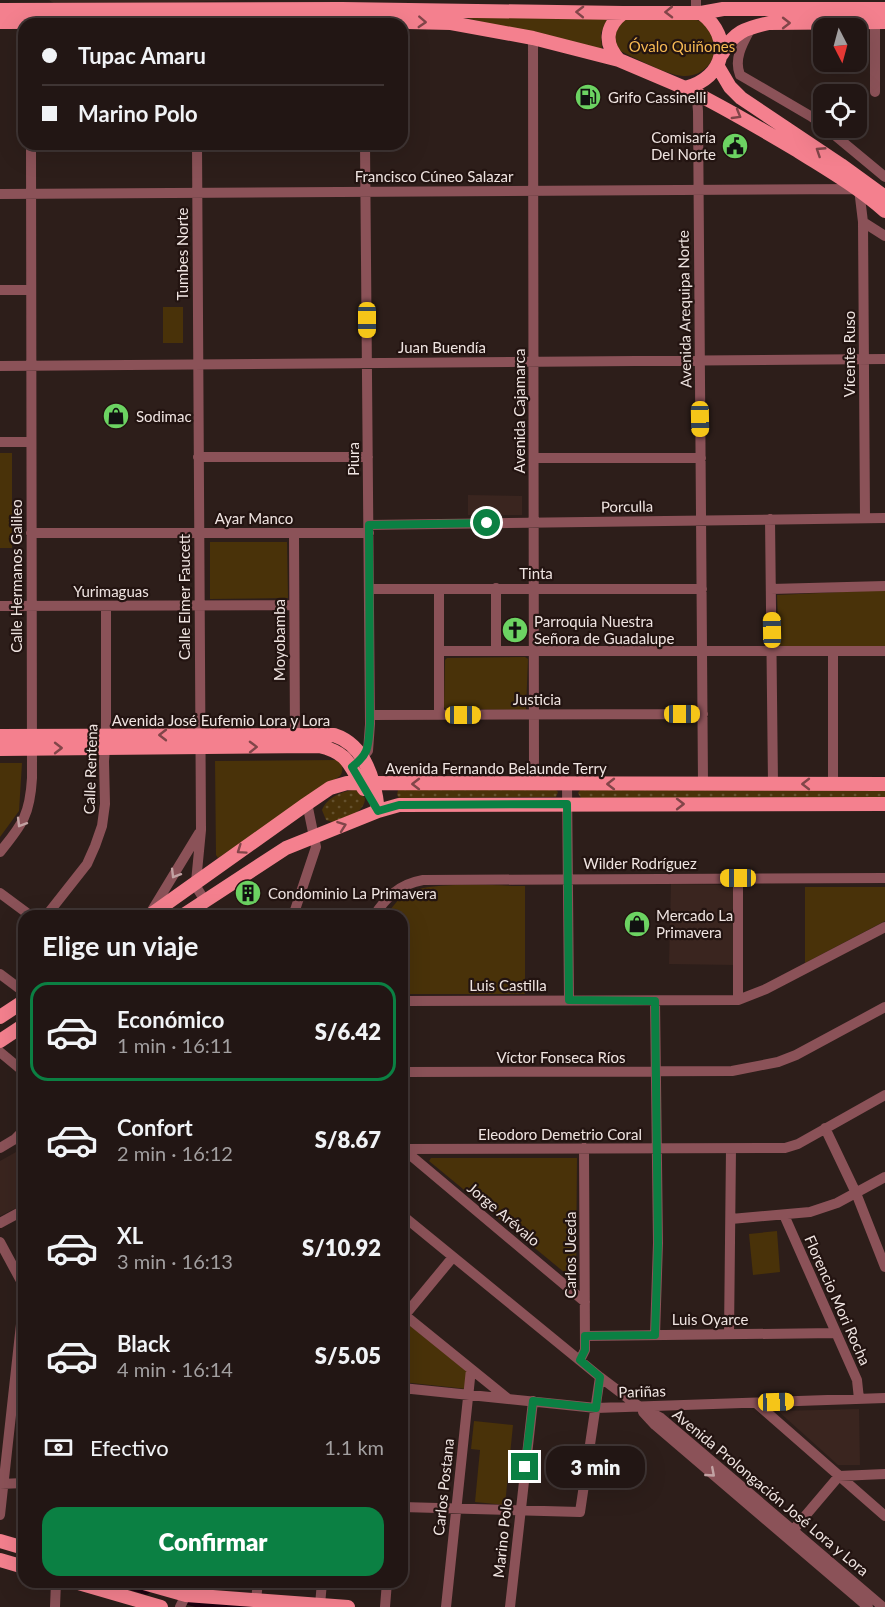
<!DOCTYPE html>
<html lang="es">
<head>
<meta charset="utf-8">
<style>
	:root { --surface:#221614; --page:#2e2322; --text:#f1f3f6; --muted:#a29fa0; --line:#3f3534; --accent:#0b8043 }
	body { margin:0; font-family:Lato,sans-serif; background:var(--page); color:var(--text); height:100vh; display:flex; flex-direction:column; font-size:22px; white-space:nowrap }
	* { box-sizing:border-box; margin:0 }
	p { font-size:20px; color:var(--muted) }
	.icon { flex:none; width:33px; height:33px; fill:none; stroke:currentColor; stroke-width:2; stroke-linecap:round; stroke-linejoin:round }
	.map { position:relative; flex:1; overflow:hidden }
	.panel { position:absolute; left:18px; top:910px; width:390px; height:678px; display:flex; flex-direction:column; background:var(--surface); border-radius:18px; box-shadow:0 6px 24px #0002,0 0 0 2px var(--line) }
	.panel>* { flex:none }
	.banner { position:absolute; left:18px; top:18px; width:390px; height:132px; border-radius:18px; box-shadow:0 6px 24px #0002,0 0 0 2px var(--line); display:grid; align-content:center; height:132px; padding:0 24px; background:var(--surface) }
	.needle { width:39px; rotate:174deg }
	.controls { position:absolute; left:813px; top:18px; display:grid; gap:12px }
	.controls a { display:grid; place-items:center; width:54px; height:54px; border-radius:12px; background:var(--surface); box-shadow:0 6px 24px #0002,0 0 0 2px var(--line); font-size:30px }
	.end { position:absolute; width:27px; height:27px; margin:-14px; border:8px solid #0b8043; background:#fff; box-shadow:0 0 0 3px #fff }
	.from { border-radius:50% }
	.bubble { position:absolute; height:42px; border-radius:18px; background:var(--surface); box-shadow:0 6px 24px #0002,0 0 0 2px var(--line); font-size:20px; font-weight:800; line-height:42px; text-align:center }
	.car { position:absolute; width:18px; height:36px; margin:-18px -9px; border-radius:8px; box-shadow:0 0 4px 2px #0007; background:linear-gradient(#f5c518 24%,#345 0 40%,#f5c518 0 76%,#345 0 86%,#f5c518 0) }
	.banner b { display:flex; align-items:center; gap:21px; height:57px; font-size:22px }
	.banner b+b { border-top:2px solid var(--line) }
	.banner i { width:15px; height:15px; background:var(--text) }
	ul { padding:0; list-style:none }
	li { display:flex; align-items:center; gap:18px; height:99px; margin:0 12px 9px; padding:0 12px; border:3px solid transparent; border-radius:18px }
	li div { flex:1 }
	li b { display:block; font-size:22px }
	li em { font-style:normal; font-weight:800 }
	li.selected { border-color:var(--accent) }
	li>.icon { width:54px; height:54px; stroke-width:1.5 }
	h2 { padding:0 24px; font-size:27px; line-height:72px }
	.pay { display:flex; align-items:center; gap:15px; height:66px; padding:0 24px; font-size:22px }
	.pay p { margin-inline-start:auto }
	.button { display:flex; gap:12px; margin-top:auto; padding:12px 24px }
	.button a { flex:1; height:69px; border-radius:18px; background:var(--accent); color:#fff; font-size:24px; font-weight:800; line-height:69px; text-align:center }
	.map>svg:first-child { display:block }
</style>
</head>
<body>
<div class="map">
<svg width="885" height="1607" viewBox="0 0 885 1607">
	<defs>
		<pattern id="grass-dots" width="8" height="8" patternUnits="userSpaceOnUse" patternTransform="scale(1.5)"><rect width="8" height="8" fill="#493209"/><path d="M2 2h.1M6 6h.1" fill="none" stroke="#64502d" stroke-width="1.8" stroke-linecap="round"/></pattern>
	</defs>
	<rect width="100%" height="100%" fill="#2d1e1a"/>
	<path fill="#3a251f" d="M 49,0 L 247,0 L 58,6 Z
		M 468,495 L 522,496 L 522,515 L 468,515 Z
		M 671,884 L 731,885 L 735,890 L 735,906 L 732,910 L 732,916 L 735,918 L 734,965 L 669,964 Z
		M 16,1152 L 24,1158 L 24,1204 L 0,1216 L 0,1161 Z
		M 859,1409 L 860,1465 L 838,1465 L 778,1411 Z"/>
	<path fill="url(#grass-dots)" d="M 885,789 L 885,797 L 581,798 L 578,793 L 580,790 Z
		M 357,790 L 365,798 C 365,813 345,818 333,822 L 326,820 L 322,810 C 327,797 344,790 357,790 Z
		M 398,790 L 556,790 L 558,792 L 556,797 L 399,798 L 397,795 Z"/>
	<path fill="#493209" d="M 454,15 L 608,17 L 601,33 L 602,51 Z
		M 688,17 C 695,19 704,22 709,27 C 726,47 709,78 683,76 C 666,75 634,57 618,50 L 612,43 L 616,25 L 623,19 Z
		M 163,307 L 183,307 L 183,343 L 163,343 Z
		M 0,453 L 12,453 L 12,548 L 0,548 Z
		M 210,542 L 287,542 L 288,598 L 210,599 Z
		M 885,590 L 885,646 L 779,646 L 777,595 Z
		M 525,657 L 528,659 L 526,710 L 446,709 L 444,707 L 445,660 L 447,658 Z
		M 337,760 C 343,763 344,770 340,776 L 218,858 L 216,855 L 215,761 Z
		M 0,763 L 22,763 L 19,811 L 0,837 Z
		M 525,886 L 525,994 L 402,994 L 402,916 L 386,916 C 391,909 396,901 404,895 C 426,880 497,886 525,886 Z
		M 805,887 L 885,887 L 885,921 L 805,963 Z
		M 431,1158 L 577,1158 L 576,1282 L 429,1161 Z
		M 777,1231 L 780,1272 L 753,1275 L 749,1234 Z
		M 402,1319 L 469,1373 L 467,1389 L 402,1382 Z
		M 474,1421 L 513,1425 L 505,1505 L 475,1502 L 480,1450 L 471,1449 Z"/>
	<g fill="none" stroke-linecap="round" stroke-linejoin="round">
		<path stroke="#1f0010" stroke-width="9" d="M 119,1582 L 146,1590
			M 186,1600 L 202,1604 L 246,1607"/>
		<path stroke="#8b5258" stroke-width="10" d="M 696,0 L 696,11
			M 752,26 C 744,41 733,58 740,75 L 812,117 L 824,125
			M 533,38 L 534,784
			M 696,89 L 698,111 L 703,784
			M 875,92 L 875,22
			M 826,128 L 885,177
			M 197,144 L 201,830 L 196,882 L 197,888 L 205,901
			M 859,189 L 863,222 L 865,518
			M 0,194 L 858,189
			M 863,222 L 885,236
			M 0,290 L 31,290
			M 0,366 L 885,359
			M 0,442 L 31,442
			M 198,457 L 368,457
			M 534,458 L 701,458
			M 770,519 L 773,784
			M 369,525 L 885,518
			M 31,533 L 369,533
			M 294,533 L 295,743
			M 496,588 L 496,651
			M 369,589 L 702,589
			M 771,589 L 885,586
			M 0,606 L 294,605
			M 439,651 L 885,651
			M 833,651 L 833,784
			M 370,715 L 703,714
			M 439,715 L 439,589
			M 359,761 L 368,751 L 370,724 L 365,144
			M 567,784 L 569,1000
			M 0,852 C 23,824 30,814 32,778 L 31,144
			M 738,878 L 738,1000
			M 0,893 L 31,916
			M 151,912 L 199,833
			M 46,916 L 87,864 L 95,846 L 102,826 L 105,804 L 104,761 L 106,736 L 106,606
			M 293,916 L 316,847 L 307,803
			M 374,916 C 386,897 400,884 423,880 L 885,878
			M 0,974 L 24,992
			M 402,1001 L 738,1000 L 766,989 L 885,927
			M 0,1052 L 24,1072
			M 402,1072 L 732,1071 L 778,1062 L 796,1055 L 885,1007
			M 825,1128 L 856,1193 L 885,1267
			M 0,1148 L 15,1139 L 24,1130
			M 402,1149 L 785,1148 L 798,1144 L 885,1095
			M 403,1149 L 585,1302
			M 402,1215 L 600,1377 L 637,1405 L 661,1418 L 883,1607
			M 784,1215 L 857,1380 L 859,1399
			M 731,1219 L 810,1212 L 837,1203 L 885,1177
			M 0,1223 L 24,1210
			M 0,1242 L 21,1281 L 24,1292
			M 402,1313 L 507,1398
			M 405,1315 L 453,1257
			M 729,1334 L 731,1149
			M 655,1335 L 658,1243 L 655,1001
			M 585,1336 L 836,1333
			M 580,1360 L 585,1350 L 584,1148
			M 402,1388 L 596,1408 L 885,1398
			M 756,1403 L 885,1516
			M 643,1412 L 655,1425 L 868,1607
			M 402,1417 L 405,1388
			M 0,1484 L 24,1483
			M 402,1507 L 580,1512 L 600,1377
			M 0,1515 L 24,1297
			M 789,1535 L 839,1476 L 885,1474
			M 256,1600 L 258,1582
			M 320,1605 L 322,1582
			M 55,1607 L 56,1582
			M 180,1607 L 186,1595 L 188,1582
			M 385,1607 L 387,1582
			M 446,1607 L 471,1369
			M 510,1607 L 533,1401"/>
		<path stroke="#f4808e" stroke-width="14" d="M 0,10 L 342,9 L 623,13
			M 701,13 L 723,9 L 885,9
			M 0,22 L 364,21 L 451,23 L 533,38 L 619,60 L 685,88 C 725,78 734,38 701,13 L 623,13 C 605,27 604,44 619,60
			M 722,54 C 733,32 746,28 769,23 L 885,22
			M 717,65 L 730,87 L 741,98 L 841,165 L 885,197
			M 685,88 C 724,107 761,129 798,151 C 828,170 858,187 885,211
			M 0,736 L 334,735 C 365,745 375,781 378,811
			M 0,749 L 319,746 C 349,753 349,765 364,789
			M 149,916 L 305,805 L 330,788 L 347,783 L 885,784
			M 182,916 L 286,848 L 378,811 L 399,805 L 885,804
			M 0,1017 L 24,1001
			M 0,1041 L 24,1025
			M 0,1541 L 24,1548
			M 0,1560 L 24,1567
			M 75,1582 L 161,1607
			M 140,1582 L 186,1595 L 348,1607"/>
	</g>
	<defs><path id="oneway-chevron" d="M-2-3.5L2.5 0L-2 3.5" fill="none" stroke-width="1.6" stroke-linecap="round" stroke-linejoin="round" transform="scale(1.5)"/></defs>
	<g stroke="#814549">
		<use href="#oneway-chevron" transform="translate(580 12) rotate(-179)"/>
		<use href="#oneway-chevron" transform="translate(669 12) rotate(179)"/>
		<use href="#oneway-chevron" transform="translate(422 22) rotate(3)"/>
		<use href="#oneway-chevron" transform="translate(786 23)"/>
		<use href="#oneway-chevron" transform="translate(737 115) rotate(30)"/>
		<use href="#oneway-chevron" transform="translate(820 151) rotate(-147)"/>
		<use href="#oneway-chevron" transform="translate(163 735) rotate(180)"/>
		<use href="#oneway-chevron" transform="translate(253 747) rotate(-1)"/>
		<use href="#oneway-chevron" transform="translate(58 748)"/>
		<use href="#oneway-chevron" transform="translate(416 784) rotate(-180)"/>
		<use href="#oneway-chevron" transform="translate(611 784) rotate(180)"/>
		<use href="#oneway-chevron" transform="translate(806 784) rotate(180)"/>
		<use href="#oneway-chevron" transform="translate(680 804)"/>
		<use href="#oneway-chevron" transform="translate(342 826) rotate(-20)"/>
		<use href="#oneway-chevron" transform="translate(241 850) rotate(145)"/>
	</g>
	<g stroke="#c2a2a3">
		<use href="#oneway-chevron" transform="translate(21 823) rotate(121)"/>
		<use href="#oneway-chevron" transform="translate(175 874) rotate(121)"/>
		<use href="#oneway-chevron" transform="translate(711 1473) rotate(41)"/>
	</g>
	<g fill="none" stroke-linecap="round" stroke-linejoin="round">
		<path stroke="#0b8043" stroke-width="8" d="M 487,523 L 369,525 L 370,724 C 368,746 370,753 352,767 L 378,811 L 399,805 L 567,804 L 569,1000 L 655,1001 L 658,1244 L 655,1335 L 585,1336 L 585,1350 L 580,1360 L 600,1377 L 596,1408 L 533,1401 L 525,1467"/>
	</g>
	<defs>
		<symbol id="fuel-disc" viewBox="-11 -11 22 22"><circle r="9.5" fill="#6cd362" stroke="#231411"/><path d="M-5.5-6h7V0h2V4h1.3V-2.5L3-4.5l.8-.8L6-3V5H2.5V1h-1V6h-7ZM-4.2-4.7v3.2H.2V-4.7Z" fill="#111"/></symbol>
		<symbol id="civic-disc" viewBox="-11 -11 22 22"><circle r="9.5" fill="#6cd362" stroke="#231411"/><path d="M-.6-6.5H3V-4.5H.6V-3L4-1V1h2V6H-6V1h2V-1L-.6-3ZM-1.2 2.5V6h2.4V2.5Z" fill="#111"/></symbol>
		<symbol id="shop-disc" viewBox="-11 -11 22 22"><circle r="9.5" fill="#6cd362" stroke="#231411"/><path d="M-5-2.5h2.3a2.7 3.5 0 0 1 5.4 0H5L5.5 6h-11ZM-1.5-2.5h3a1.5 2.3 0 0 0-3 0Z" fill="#111"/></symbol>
		<symbol id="church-disc" viewBox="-11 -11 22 22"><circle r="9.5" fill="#6cd362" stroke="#231411"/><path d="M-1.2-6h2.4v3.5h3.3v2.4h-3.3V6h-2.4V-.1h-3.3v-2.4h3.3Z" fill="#111"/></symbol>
		<symbol id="building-disc" viewBox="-11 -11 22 22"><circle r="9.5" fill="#6cd362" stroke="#231411"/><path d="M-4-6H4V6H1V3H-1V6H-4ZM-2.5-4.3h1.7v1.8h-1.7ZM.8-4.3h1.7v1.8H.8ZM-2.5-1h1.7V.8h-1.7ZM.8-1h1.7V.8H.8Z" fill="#111"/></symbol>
	</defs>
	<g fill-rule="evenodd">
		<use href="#fuel-disc" x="573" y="82" width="30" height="30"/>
		<use href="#civic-disc" x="720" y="131" width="30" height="30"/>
		<use href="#shop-disc" x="101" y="401" width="30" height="30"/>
		<use href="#church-disc" x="500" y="615" width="30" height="30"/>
		<use href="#building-disc" x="233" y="878" width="30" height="30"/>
		<use href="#shop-disc" x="622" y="909" width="30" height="30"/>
	</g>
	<g text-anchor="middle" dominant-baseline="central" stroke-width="4.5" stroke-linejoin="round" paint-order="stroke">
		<g font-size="15" fill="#f7ba53" stroke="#231411">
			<text x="682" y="46">Óvalo Quiñones</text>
		</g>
		<g font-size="15" fill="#efe4e1" stroke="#231411" text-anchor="start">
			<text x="608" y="97">Grifo Cassinelli</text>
			<text x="716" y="137" text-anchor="end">Comisaría<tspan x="716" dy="17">Del Norte</tspan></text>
			<text x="136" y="416">Sodimac</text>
			<text x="534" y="621">Parroquia Nuestra<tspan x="534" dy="17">Señora de Guadalupe</tspan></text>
			<text x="268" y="893">Condominio La Primavera</text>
			<text x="656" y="915">Mercado La<tspan x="656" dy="17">Primavera</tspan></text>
		</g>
		<g font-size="15" fill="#efe4e1" stroke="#231411">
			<text x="434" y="176">Francisco Cúneo Salazar</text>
			<text transform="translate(182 254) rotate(-90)">Tumbes Norte</text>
			<text transform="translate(684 309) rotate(-91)">Avenida Arequipa Norte</text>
			<text x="442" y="347">Juan Buendía</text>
			<text transform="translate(849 354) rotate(-90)">Vicente Ruso</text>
			<text transform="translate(519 411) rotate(-90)">Avenida Cajamarca</text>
			<text transform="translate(353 459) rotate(-90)">Piura</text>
			<text transform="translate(627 506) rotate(-1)">Porculla</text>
			<text x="254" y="518">Ayar Manco</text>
			<text x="536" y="573">Tinta</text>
			<text transform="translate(16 576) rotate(-90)">Calle Hermanos Galileo</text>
			<text x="111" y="591">Yurimaguas</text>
			<text transform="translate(184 597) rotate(-90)">Calle Elmer Faucett</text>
			<text transform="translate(279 640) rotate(-90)">Moyobamba</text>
			<text x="537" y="699">Justicia</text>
			<text x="221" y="720">Avenida José Eufemio Lora y Lora</text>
			<text x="496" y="768">Avenida Fernando Belaunde Terry</text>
			<text transform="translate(90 769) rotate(-88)">Calle Rentena</text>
			<text x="640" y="863">Wilder Rodríguez</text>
			<text x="508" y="985">Luis Castilla</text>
			<text x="561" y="1057">Víctor Fonseca Ríos</text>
			<text x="560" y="1134">Eleodoro Demetrio Coral</text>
			<text transform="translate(504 1214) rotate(40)">Jorge Arévalo</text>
			<text transform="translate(570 1255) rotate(-90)">Carlos Uceda</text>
			<text transform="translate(838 1300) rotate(66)">Florencio Mori Rocha</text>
			<text x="710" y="1319">Luis Oyarce</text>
			<text transform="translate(642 1391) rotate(-2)">Pariñas</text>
			<text transform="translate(443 1487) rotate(-84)">Carlos Postana</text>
			<text transform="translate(771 1492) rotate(40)">Avenida Prolongación José Lora y Lora</text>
			<text transform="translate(502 1538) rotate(-84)">Marino Polo</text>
		</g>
	</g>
</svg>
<div class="controls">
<a><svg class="needle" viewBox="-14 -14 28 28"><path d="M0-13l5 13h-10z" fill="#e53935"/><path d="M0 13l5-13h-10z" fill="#a29fa0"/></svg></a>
<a><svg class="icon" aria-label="locate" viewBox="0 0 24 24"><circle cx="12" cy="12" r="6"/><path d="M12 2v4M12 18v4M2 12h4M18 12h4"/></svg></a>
</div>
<i class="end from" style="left:487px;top:523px"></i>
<i class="end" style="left:525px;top:1467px"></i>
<div class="bubble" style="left:546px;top:1446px;width:99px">3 min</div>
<i class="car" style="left:367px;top:320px;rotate:180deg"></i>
<i class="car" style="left:700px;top:419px;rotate:179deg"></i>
<i class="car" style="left:772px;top:630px;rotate:359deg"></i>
<i class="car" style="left:682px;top:714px;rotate:90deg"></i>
<i class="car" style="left:463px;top:715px;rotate:90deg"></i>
<i class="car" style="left:738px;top:878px;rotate:270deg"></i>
<i class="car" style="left:776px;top:1402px;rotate:88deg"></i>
<div class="banner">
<b><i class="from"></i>Tupac Amaru</b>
<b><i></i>Marino Polo</b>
</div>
<section class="panel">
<h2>Elige un viaje</h2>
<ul>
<li class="selected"><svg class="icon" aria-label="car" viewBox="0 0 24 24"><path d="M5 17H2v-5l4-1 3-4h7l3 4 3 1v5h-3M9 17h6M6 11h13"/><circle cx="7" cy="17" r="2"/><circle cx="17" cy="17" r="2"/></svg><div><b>Económico</b><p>1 min · 16:11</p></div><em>S/6.42</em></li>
<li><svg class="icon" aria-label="car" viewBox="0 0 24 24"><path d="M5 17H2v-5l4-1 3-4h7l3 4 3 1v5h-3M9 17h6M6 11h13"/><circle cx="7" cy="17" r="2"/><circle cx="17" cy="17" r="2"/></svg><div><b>Confort</b><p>2 min · 16:12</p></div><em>S/8.67</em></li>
<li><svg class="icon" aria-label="car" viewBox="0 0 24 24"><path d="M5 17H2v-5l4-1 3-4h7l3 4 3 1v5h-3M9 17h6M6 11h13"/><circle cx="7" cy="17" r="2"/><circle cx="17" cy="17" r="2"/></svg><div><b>XL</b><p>3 min · 16:13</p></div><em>S/10.92</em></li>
<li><svg class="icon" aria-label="car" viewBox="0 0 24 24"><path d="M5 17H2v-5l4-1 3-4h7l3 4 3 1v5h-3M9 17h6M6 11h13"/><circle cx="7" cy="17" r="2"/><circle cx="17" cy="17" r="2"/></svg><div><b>Black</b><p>4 min · 16:14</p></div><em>S/5.05</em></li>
</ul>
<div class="pay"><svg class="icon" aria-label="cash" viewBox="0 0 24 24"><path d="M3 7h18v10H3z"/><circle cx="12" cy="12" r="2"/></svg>Efectivo<p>1.1 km</p></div>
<div class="button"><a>Confirmar</a></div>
</section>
</div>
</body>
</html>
